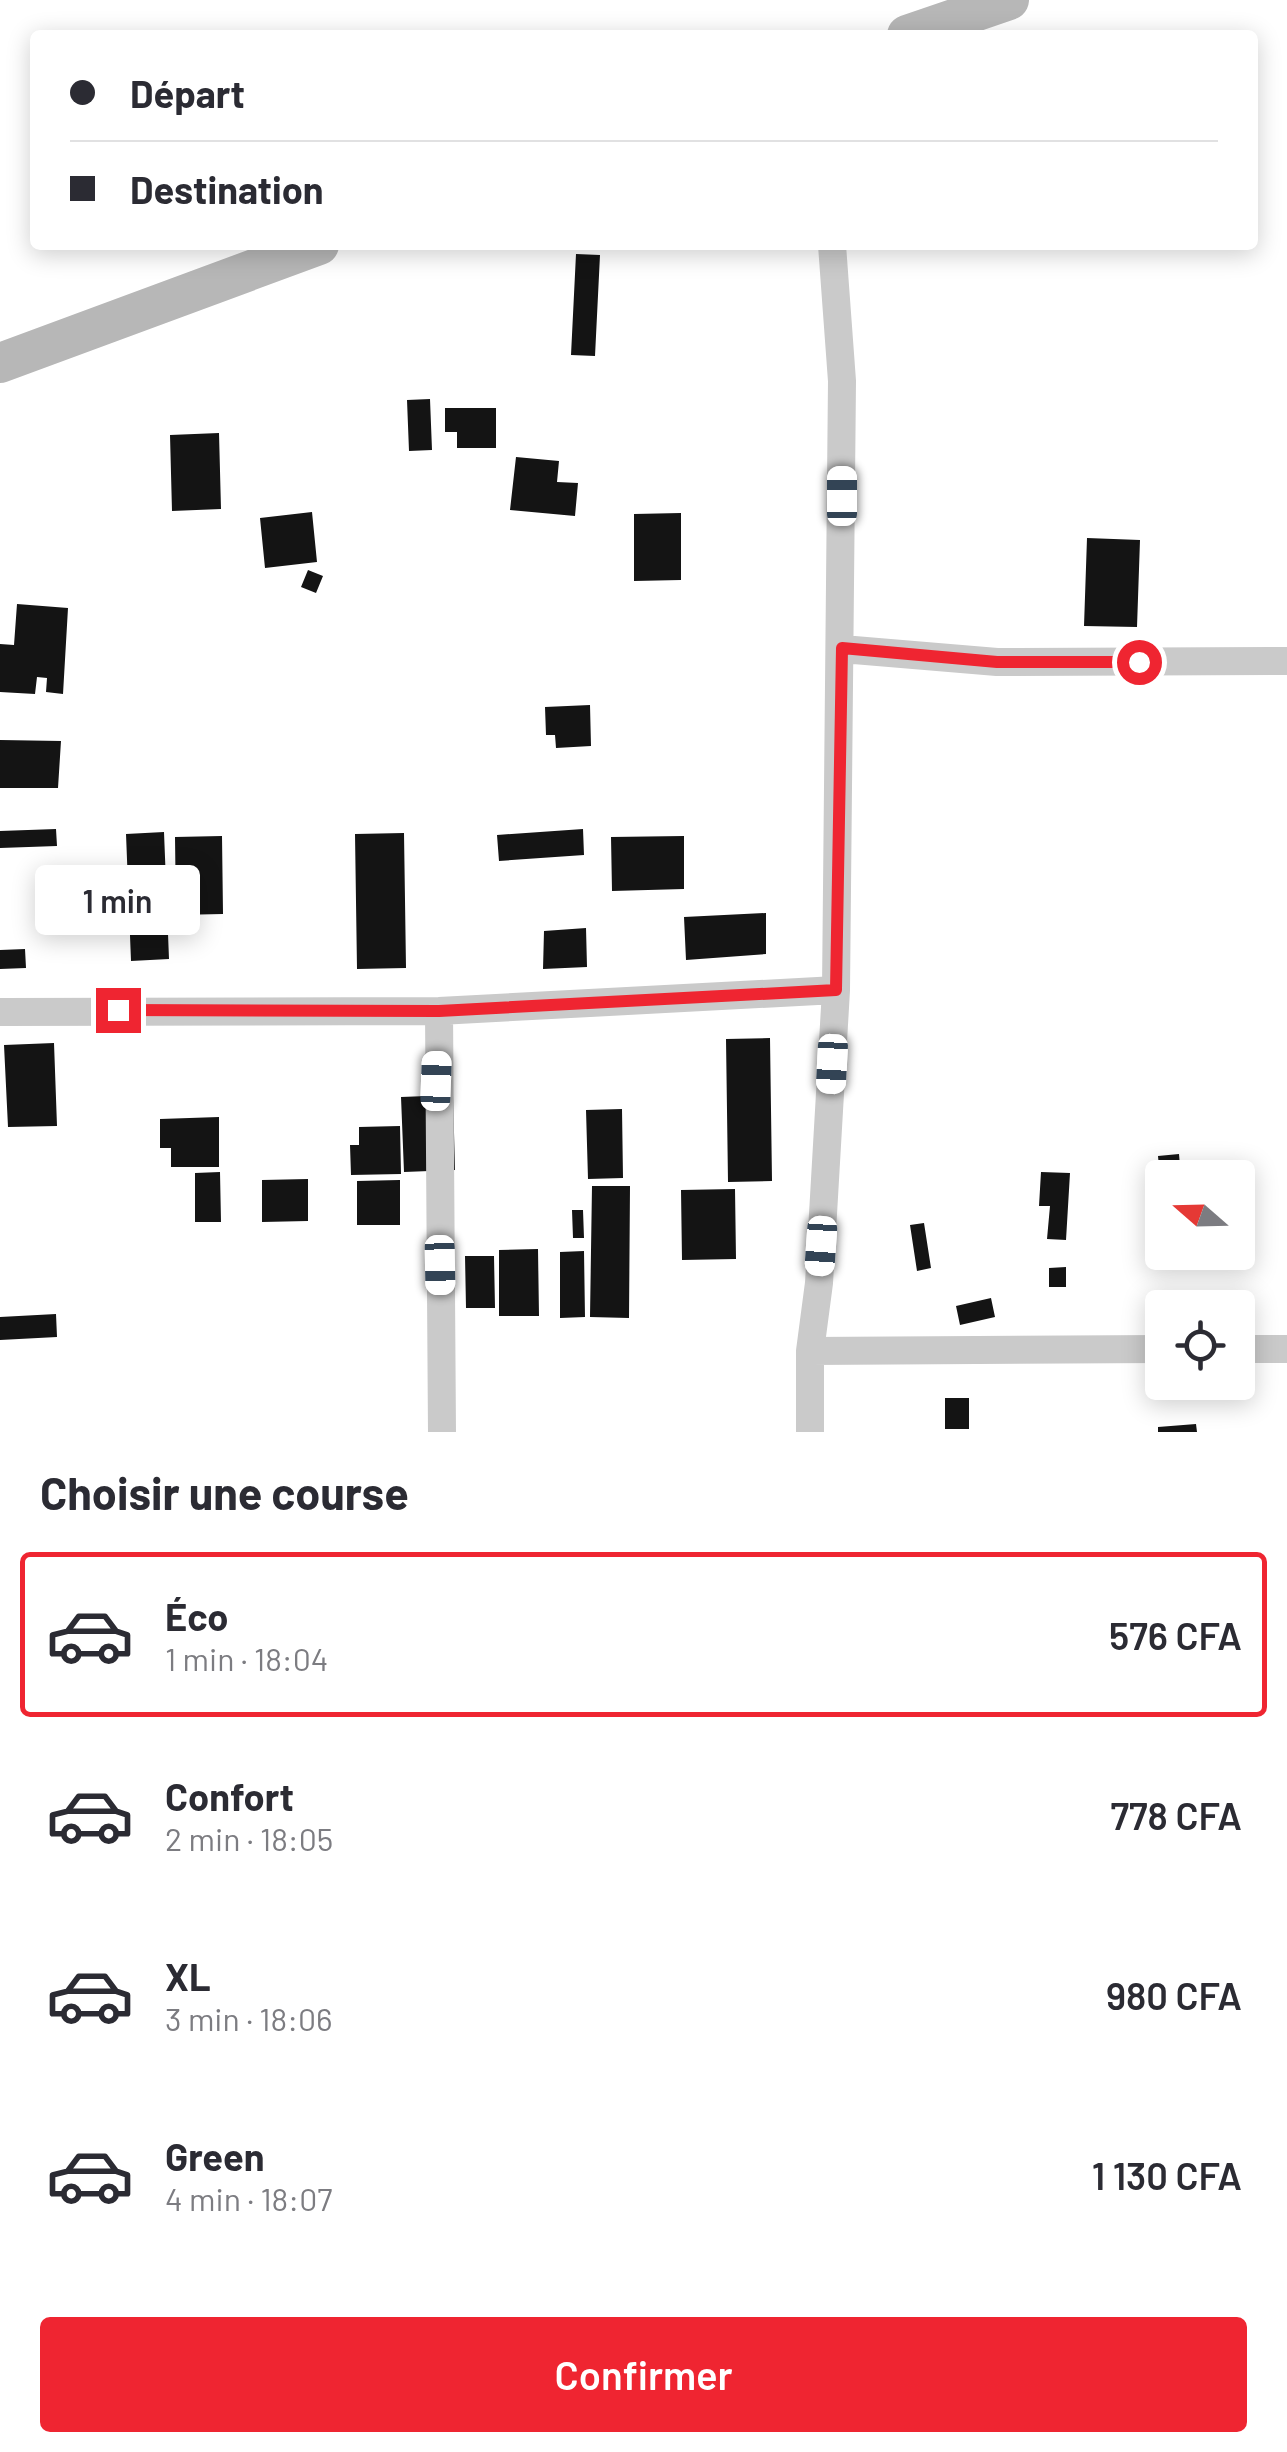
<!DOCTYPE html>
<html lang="fr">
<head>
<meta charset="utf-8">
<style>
	:root { --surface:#fff; --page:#f2f2f3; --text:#2b2b33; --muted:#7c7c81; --line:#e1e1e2; --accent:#ef2531 }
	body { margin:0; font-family:Barlow,sans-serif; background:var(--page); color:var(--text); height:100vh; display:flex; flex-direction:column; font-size:38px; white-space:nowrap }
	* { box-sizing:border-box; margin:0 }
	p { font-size:32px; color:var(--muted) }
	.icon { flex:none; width:55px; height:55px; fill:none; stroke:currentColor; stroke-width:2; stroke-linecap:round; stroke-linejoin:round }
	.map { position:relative; height:1432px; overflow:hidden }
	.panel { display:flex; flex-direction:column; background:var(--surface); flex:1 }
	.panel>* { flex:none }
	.top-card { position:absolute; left:30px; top:30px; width:1228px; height:220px; border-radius:10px; box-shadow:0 5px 25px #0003; display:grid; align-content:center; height:220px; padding:0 40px; background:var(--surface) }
	.needle { width:65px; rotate:290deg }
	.buttons { position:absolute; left:1145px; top:1160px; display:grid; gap:20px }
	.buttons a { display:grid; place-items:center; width:110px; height:110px; border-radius:10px; background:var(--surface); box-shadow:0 5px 25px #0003; font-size:50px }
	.end { position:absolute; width:45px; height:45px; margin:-22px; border:12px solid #ef2531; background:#fff; box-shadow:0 0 0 5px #fff }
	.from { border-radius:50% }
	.bubble { position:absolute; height:70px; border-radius:10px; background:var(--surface); box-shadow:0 5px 25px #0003; font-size:32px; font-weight:600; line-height:70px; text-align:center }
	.car { position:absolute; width:30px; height:60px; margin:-30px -15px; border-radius:12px; box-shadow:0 0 8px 2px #0007; background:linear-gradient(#fff 24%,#345 0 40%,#fff 0 76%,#345 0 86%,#fff 0) }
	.top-card b { display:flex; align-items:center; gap:35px; height:95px; font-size:38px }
	.top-card b+b { border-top:2px solid var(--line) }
	.top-card i { width:25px; height:25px; background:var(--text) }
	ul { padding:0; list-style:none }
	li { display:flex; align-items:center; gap:30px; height:165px; margin:0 20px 15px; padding:0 20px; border:5px solid transparent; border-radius:10px }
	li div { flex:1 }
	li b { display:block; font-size:38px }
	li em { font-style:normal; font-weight:600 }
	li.current { border-color:var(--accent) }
	li>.icon { width:90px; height:90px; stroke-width:1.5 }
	h2 { padding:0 40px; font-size:45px; line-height:120px }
	.button { display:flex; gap:20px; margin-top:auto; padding:20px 40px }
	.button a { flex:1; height:115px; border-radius:10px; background:var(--accent); color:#fff; font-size:40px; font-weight:600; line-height:115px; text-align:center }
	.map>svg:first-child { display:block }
</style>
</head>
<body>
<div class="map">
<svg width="1287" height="1432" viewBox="0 0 1287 1432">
	<rect width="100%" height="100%" fill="#fff"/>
	<path fill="#141414" d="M 576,254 L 600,255 L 595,356 L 571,355 Z
		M 430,399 L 432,450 L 409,451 L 407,400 Z
		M 445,408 L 496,408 L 496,448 L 457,448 L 457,432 L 445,432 Z
		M 219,433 L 221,509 L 172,511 L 170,435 Z
		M 516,457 L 559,461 L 557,482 L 578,483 L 575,516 L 510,510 Z
		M 312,512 L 317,562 L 265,568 L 260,518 Z
		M 681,513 L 681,580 L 634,581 L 634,514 Z
		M 1087,538 L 1140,540 L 1137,627 L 1084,626 Z
		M 308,570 L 323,576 L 316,593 L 301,587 Z
		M 17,604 L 68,608 L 63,694 L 46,692 L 47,678 L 37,677 L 35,694 L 0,692 L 0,644 L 14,645 Z
		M 590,705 L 591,746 L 556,748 L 555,735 L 546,735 L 545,707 Z
		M 0,740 L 61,741 L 58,788 L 0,788 Z
		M 56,829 L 57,846 L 0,848 L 0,831 Z
		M 583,829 L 584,855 L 499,861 L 497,835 Z
		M 164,832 L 169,959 L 131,961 L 126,834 Z
		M 404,833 L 406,968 L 357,969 L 355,834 Z
		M 222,836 L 223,914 L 176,915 L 175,837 Z
		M 684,836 L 684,889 L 612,891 L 611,837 Z
		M 766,913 L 766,954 L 686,960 L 684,917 Z
		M 586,928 L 587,967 L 543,969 L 544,931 Z
		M 25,949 L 26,968 L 0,969 L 0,950 Z
		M 770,1038 L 772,1181 L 728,1182 L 726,1039 Z
		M 54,1043 L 57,1126 L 8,1127 L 4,1045 Z
		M 453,1095 L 455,1170 L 404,1172 L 401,1097 Z
		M 622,1109 L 623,1178 L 588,1179 L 586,1110 Z
		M 219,1117 L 219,1167 L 171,1167 L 171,1148 L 160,1148 L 160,1119 Z
		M 400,1126 L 401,1174 L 351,1175 L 350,1145 L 359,1145 L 359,1127 Z
		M 1179,1154 L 1181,1178 L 1160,1178 L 1158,1156 Z
		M 220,1172 L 221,1222 L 195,1222 L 195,1173 Z
		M 1041,1172 L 1070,1173 L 1066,1240 L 1047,1239 L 1050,1206 L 1039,1206 Z
		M 308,1179 L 308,1221 L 262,1222 L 262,1180 Z
		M 400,1180 L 400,1225 L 357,1225 L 357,1181 Z
		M 592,1186 L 630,1186 L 629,1318 L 590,1317 Z
		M 735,1189 L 736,1259 L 682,1260 L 681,1190 Z
		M 572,1210 L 583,1210 L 584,1238 L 573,1238 Z
		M 924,1223 L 931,1268 L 917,1271 L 910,1225 Z
		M 538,1249 L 539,1316 L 499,1316 L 499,1250 Z
		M 584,1251 L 585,1317 L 560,1318 L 560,1252 Z
		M 465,1256 L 494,1256 L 495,1308 L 466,1308 Z
		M 1066,1267 L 1066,1287 L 1049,1287 L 1049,1268 Z
		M 991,1298 L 995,1317 L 960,1325 L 956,1306 Z
		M 56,1314 L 57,1337 L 0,1340 L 0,1317 Z
		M 945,1398 L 969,1398 L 969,1429 L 945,1429 Z
		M 1196,1424 L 1197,1432 L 1158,1432 L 1158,1427 Z"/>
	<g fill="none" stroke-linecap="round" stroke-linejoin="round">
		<path stroke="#cacaca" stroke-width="28" d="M 842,649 L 997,662 L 1287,661
			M 439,1011 L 442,1432
			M 0,1012 L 439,1011 L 836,990
			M 1238,1349 L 1287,1349
			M 810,1351 L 1162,1349
			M 810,1432 L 810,1351 L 819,1283 L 836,990 L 842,381 L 832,245"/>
		<path stroke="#b7b7b7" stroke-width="40" d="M 907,35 L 1009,0
			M 0,363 L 319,245"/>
	</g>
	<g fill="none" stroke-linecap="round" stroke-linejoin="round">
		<path stroke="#ef2531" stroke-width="12" d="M 118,1010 L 439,1011 L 836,990 L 842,648 L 997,662 L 1139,662"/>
	</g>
</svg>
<div class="buttons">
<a><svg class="needle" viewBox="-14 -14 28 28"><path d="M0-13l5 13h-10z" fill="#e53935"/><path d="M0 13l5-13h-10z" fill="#7c7c81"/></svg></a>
<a><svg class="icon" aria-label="locate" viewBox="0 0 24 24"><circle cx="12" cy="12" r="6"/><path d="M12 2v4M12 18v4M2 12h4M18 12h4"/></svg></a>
</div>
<i class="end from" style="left:1139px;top:662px"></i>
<i class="end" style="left:118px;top:1010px"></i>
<div class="bubble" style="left:35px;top:865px;width:165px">1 min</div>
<i class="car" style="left:842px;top:496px;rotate:0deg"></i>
<i class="car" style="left:832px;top:1064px;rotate:183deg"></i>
<i class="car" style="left:436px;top:1081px;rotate:2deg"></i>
<i class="car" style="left:821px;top:1246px;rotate:184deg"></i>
<i class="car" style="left:440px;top:1265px;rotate:179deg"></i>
<div class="top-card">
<b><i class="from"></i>Départ</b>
<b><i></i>Destination</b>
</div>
</div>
<section class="panel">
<h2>Choisir une course</h2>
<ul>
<li class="current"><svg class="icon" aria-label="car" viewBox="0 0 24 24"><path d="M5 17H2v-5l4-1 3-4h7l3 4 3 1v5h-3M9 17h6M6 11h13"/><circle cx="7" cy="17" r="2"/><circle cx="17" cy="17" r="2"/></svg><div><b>Éco</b><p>1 min · 18:04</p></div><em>576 CFA</em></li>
<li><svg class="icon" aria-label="car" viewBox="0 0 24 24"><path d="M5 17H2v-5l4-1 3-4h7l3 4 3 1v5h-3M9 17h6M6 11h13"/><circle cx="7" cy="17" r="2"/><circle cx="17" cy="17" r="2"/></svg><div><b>Confort</b><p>2 min · 18:05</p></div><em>778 CFA</em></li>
<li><svg class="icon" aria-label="car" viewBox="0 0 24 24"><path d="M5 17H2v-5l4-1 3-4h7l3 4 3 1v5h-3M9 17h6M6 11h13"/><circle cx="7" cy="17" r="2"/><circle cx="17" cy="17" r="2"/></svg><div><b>XL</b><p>3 min · 18:06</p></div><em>980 CFA</em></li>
<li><svg class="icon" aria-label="car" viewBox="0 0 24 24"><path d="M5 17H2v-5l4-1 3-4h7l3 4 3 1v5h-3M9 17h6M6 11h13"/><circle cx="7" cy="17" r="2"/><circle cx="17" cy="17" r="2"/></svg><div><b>Green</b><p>4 min · 18:07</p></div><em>1 130 CFA</em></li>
</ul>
<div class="button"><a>Confirmer</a></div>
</section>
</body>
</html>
